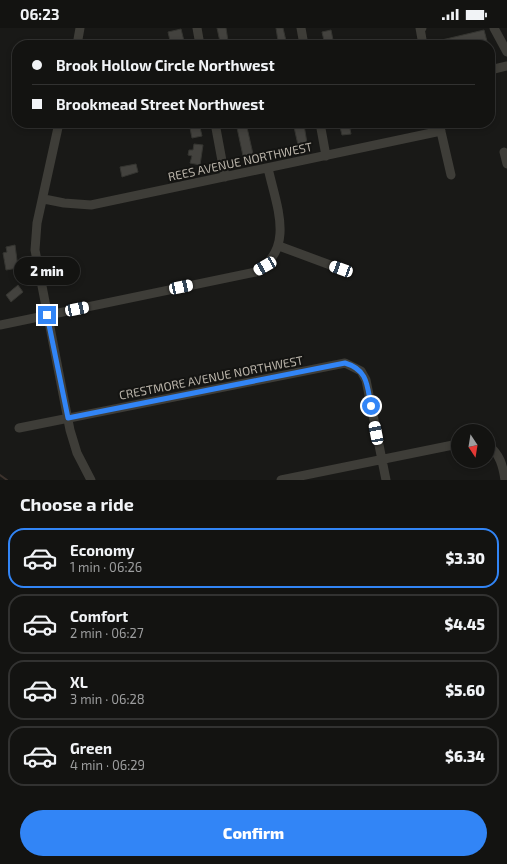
<!DOCTYPE html>
<html lang="en">
<head>
<meta charset="utf-8">
<style>
	:root { --surface:#131311; --page:#1c1c1a; --text:#f1f3f6; --muted:#9d9e9f; --line:#323231; --accent:#3285f6 }
	body { margin:0; font-family:"Exo 2",sans-serif; background:var(--page); color:var(--text); height:100vh; display:flex; flex-direction:column; font-size:15px; white-space:nowrap }
	* { box-sizing:border-box; margin:0 }
	p { font-size:13px; color:var(--muted) }
	.icon { flex:none; width:22px; height:22px; fill:none; stroke:currentColor; stroke-width:2; stroke-linecap:round; stroke-linejoin:round }
	.map { position:relative; height:452px; overflow:hidden }
	.panel { display:flex; flex-direction:column; background:var(--surface); flex:1 }
	.panel>* { flex:none }
	.banner { position:absolute; left:12px; top:12px; width:483px; height:88px; border-radius:16px; box-shadow:0 2px 6px #0003,0 0 0 1px var(--line); display:grid; align-content:center; height:88px; padding:0 20px; background:var(--surface) }
	.needle { width:26px; rotate:168deg }
	.controls { position:absolute; left:451px; top:396px; display:grid; gap:8px }
	.controls a { display:grid; place-items:center; width:44px; height:44px; border-radius:50%; background:var(--surface); box-shadow:0 2px 6px #0003,0 0 0 1px var(--line); font-size:20px }
	.end { position:absolute; width:18px; height:18px; margin:-9px; border:5px solid #3285f6; background:#fff; box-shadow:0 0 0 2px #fff }
	.from { border-radius:50% }
	.bubble { position:absolute; height:28px; border-radius:14px; background:var(--surface); box-shadow:0 2px 6px #0003,0 0 0 1px var(--line); font-size:13px; font-weight:800; line-height:28px; text-align:center }
	.car { position:absolute; width:12px; height:24px; margin:-12px -6px; border-radius:5px; box-shadow:0 0 3px 1px #0007; background:linear-gradient(#fff 24%,#345 0 40%,#fff 0 76%,#345 0 86%,#fff 0) }
	.banner b { display:flex; align-items:center; gap:14px; height:38px; font-size:15px }
	.banner b+b { border-top:1px solid var(--line) }
	.banner i { width:10px; height:10px; background:var(--text) }
	ul { padding:0; list-style:none }
	li { display:flex; align-items:center; gap:12px; height:60px; margin:0 8px 6px; padding:0 12px; border:2px solid var(--line); border-radius:16px }
	li div { flex:1 }
	li b { display:block; font-size:15px }
	li em { font-style:normal; font-weight:800 }
	li.selected { border-color:var(--accent) }
	li>.icon { width:36px; height:36px; stroke-width:1.5 }
	h2 { padding:0 20px; font-size:18px; line-height:48px }
	.cta { display:flex; gap:8px; margin-top:auto; padding:8px 20px }
	.cta a { flex:1; height:46px; border-radius:24px; background:var(--accent); color:#fff; font-size:16px; font-weight:800; line-height:46px; text-align:center }
	.status { display:flex; justify-content:space-between; align-items:center; height:28px; padding:0 20px; background:var(--surface); direction:ltr }
	.status svg { height:11px; fill:currentColor }
	.map>svg:first-child { display:block }
</style>
</head>
<body>
<div class="status"><b>06:23</b><svg viewBox="0 0 49 12"><path d="M0 12V9h3v3zM5 12V6h3v6zM10 12V3h3v9zM15 12V0h3v12zM26 1h20v11H26zM47 4h2v5h-2z"/></svg></div>
<div class="map">
<svg width="507" height="452" viewBox="0 0 507 452">
	<rect width="100%" height="100%" fill="#191917"/>
	<g fill="none" stroke-linecap="round" stroke-linejoin="round">
		<path stroke="#3d332d" stroke-width="2" d="M 0,447 L 7,452"/>
	</g>
	<path fill="#43423e" stroke="#353531" d="M 217,0 L 226,0 L 228,13 L 220,14 Z
		M 276,0 L 283,0 L 287,17 L 268,17 L 268,15 L 278,13 Z
		M 181,1 L 185,17 L 171,17 L 168,4 Z
		M 331,2 L 334,17 L 325,17 L 322,4 Z
		M 484,2 L 488,17 L 429,17 L 429,15 Z
		M 189,95 L 199,95 L 202,108 L 192,110 Z
		M 236,95 L 246,95 L 253,126 L 243,128 Z
		M 339,95 L 365,95 L 365,98 L 350,101 L 351,106 L 342,107 Z
		M 304,97 L 307,115 L 298,117 L 294,99 Z
		M 194,116 L 203,117 L 200,137 L 190,135 L 192,128 L 188,127 L 189,122 L 193,122 Z
		M 136,136 L 138,144 L 122,149 L 120,139 Z
		M 15,217 L 18,240 L 6,242 L 3,225 L 7,224 L 6,219 Z
		M 18,257 L 23,264 L 11,274 L 6,267 Z"/>
	<g fill="none" stroke-linecap="round" stroke-linejoin="round">
		<path stroke="#3e3d38" stroke-width="9" d="M 197,0 L 200,17
			M 301,0 L 304,17
			M 422,0 L 420,0 L 423,17
			M 494,0 L 507,24
			M 77,17 L 80,0
			M 490,42 L 507,38
			M 59,95 L 37,195 L 35,222 L 70,402 L 77,425 L 91,452
			M 215,95 L 225,149
			M 320,95 L 326,128
			M 439,95 L 451,147
			M 504,124 L 507,136
			M 44,171 L 64,175 L 91,177 L 441,103
			M 279,218 L 341,241
			M 0,297 L 256,244 C 296,220 276,177 268,140
			M 19,400 L 345,335 L 361,343 L 366,352 L 386,452
			M 488,417 C 500,426 503,438 505,452
			M 281,452 L 458,416"/>
	</g>
	<g fill="none" stroke-linecap="round" stroke-linejoin="round">
		<path stroke="#3285f6" stroke-width="5" d="M 47,287 L 68,390 L 345,335 C 368,342 367,357 371,378"/>
	</g>
	<g text-anchor="middle" dominant-baseline="central" stroke-width="4" stroke-linejoin="round" paint-order="stroke">
		<g font-size="12" fill="#b9b3a9" stroke="#141412">
			<text transform="translate(240 133) rotate(-12)">REES AVENUE NORTHWEST</text>
			<text transform="translate(211 349) rotate(-11)">CRESTMORE AVENUE NORTHWEST</text>
		</g>
	</g>
</svg>
<div class="controls">
<a><svg class="needle" viewBox="-14 -14 28 28"><path d="M0-13l5 13h-10z" fill="#e53935"/><path d="M0 13l5-13h-10z" fill="#9d9e9f"/></svg></a>
</div>
<i class="end from" style="left:371px;top:378px"></i>
<i class="end" style="left:47px;top:287px"></i>
<div class="bubble" style="left:14px;top:229px;width:66px">2 min</div>
<i class="car" style="left:265px;top:238px;rotate:240deg"></i>
<i class="car" style="left:341px;top:241px;rotate:290deg"></i>
<i class="car" style="left:181px;top:259px;rotate:78deg"></i>
<i class="car" style="left:77px;top:281px;rotate:78deg"></i>
<i class="car" style="left:376px;top:405px;rotate:349deg"></i>
<div class="banner">
<b><i class="from"></i>Brook Hollow Circle Northwest</b>
<b><i></i>Brookmead Street Northwest</b>
</div>
</div>
<section class="panel">
<h2>Choose a ride</h2>
<ul>
<li class="selected"><svg class="icon" aria-label="car" viewBox="0 0 24 24"><path d="M5 17H2v-5l4-1 3-4h7l3 4 3 1v5h-3M9 17h6M6 11h13"/><circle cx="7" cy="17" r="2"/><circle cx="17" cy="17" r="2"/></svg><div><b>Economy</b><p>1 min · 06:26</p></div><em>$3.30</em></li>
<li><svg class="icon" aria-label="car" viewBox="0 0 24 24"><path d="M5 17H2v-5l4-1 3-4h7l3 4 3 1v5h-3M9 17h6M6 11h13"/><circle cx="7" cy="17" r="2"/><circle cx="17" cy="17" r="2"/></svg><div><b>Comfort</b><p>2 min · 06:27</p></div><em>$4.45</em></li>
<li><svg class="icon" aria-label="car" viewBox="0 0 24 24"><path d="M5 17H2v-5l4-1 3-4h7l3 4 3 1v5h-3M9 17h6M6 11h13"/><circle cx="7" cy="17" r="2"/><circle cx="17" cy="17" r="2"/></svg><div><b>XL</b><p>3 min · 06:28</p></div><em>$5.60</em></li>
<li><svg class="icon" aria-label="car" viewBox="0 0 24 24"><path d="M5 17H2v-5l4-1 3-4h7l3 4 3 1v5h-3M9 17h6M6 11h13"/><circle cx="7" cy="17" r="2"/><circle cx="17" cy="17" r="2"/></svg><div><b>Green</b><p>4 min · 06:29</p></div><em>$6.34</em></li>
</ul>
<div class="cta"><a>Confirm</a></div>
</section>
</body>
</html>
